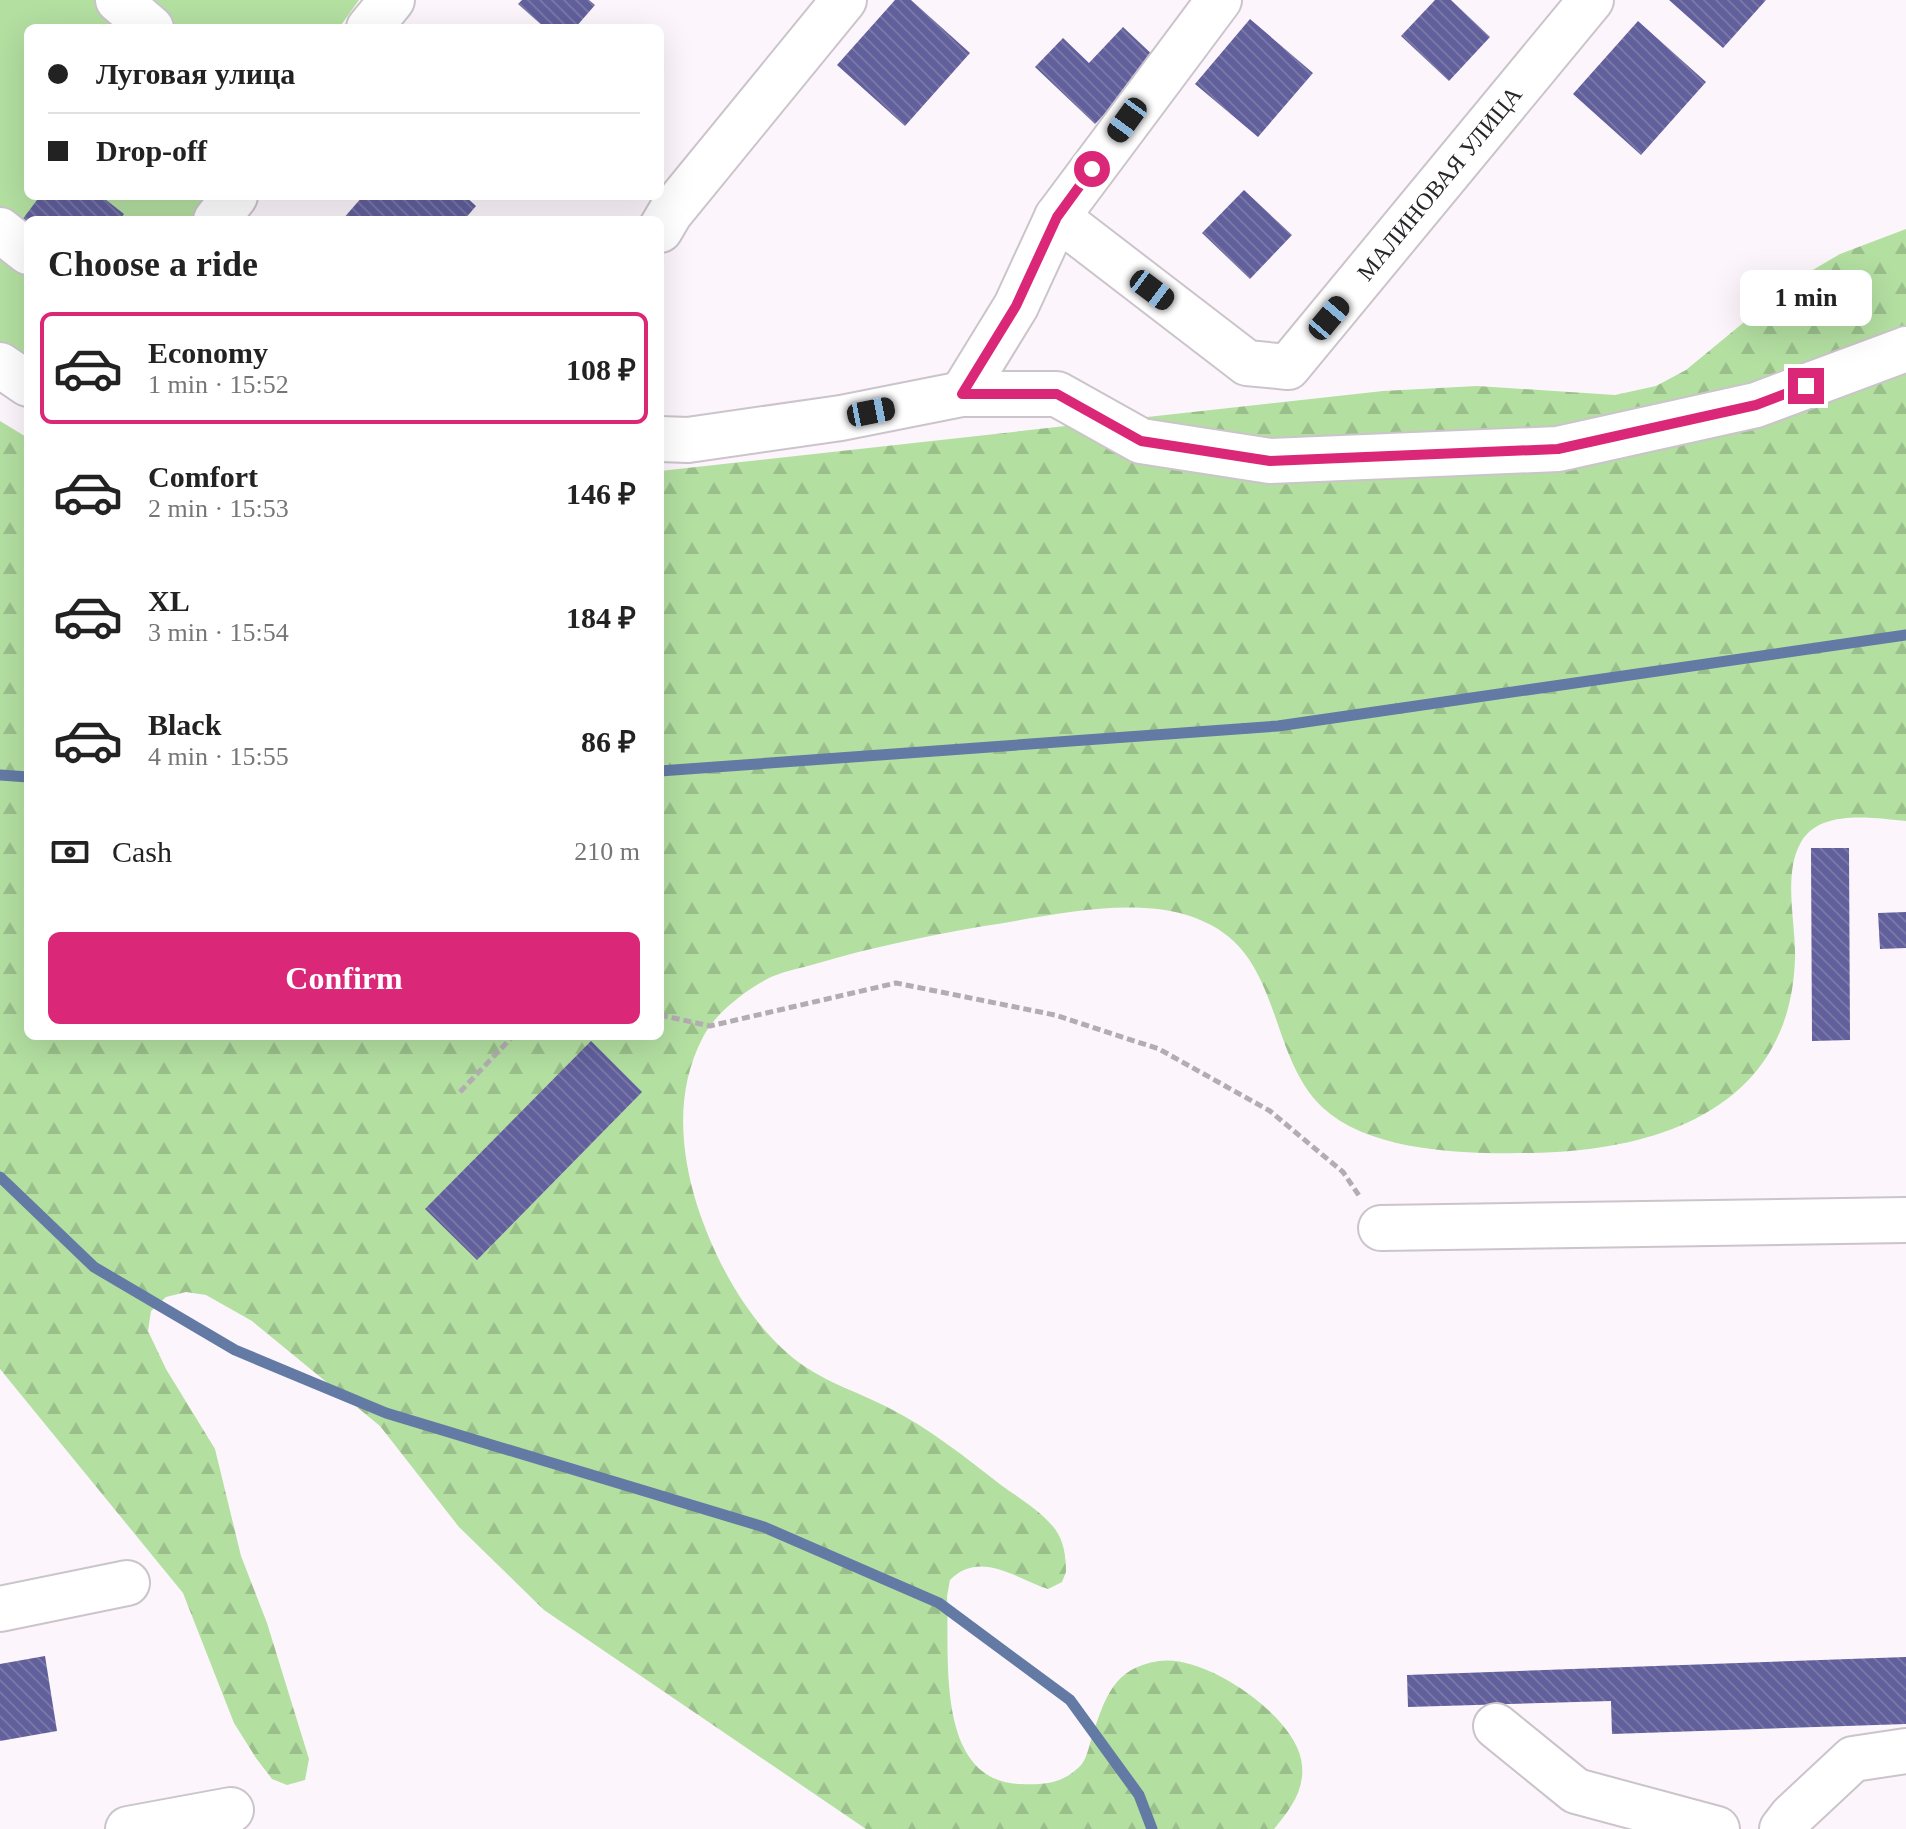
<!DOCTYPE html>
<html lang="en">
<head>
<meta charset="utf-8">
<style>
	:root { --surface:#fff; --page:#f2f2f2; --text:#222; --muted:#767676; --line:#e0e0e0; --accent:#db2777 }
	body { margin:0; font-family:"Times New Roman",serif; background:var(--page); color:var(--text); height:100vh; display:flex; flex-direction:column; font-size:30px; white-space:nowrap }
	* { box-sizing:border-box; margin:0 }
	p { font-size:26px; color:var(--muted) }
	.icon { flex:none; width:44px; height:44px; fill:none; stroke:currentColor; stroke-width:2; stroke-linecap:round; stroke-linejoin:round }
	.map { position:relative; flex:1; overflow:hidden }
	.details { position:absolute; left:24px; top:216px; width:640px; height:824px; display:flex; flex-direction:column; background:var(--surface); border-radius:12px; box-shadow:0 8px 32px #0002 }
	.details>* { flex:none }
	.guide { position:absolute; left:24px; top:24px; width:640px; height:176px; border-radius:12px; box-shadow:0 8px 32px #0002; display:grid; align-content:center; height:176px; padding:0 24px; background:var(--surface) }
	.end { position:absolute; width:36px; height:36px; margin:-18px; border:10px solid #db2777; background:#fff; box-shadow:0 0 0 4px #fff }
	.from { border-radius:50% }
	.bubble { position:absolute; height:56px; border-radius:12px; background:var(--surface); box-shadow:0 8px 32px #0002; font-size:26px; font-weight:700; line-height:56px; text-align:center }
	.car { position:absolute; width:24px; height:48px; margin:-24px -12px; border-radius:10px; box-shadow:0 0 6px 2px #0007; background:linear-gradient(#222 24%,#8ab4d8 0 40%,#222 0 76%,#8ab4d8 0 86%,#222 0) }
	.guide b { display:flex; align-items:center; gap:28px; height:76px; font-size:30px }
	.guide b+b { border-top:2px solid var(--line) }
	.guide i { width:20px; height:20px; background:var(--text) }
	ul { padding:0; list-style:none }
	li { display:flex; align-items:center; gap:24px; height:112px; margin:0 16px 12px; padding:0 8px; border:4px solid transparent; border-radius:12px }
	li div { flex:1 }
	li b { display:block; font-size:30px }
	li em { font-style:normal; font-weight:700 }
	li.selected { border-color:var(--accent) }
	li>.icon { width:72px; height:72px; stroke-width:1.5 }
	h2 { padding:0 24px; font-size:36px; line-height:96px }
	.pay { display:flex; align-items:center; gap:20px; height:88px; padding:0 24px; font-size:30px }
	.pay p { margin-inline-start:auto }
	.primary-button { display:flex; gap:16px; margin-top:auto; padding:16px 24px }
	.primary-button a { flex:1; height:92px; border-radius:12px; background:var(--accent); color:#fff; font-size:32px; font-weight:700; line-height:92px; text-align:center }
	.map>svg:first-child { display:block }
</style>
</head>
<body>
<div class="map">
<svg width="1906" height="1829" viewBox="0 0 1906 1829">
	<defs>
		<pattern id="forest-firs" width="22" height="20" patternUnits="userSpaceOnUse" patternTransform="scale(2)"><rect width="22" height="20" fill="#b3dfa1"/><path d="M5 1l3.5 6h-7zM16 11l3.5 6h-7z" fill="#9abf8b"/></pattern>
		<pattern id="building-back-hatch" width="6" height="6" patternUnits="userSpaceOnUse" patternTransform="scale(2)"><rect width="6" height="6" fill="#615f9c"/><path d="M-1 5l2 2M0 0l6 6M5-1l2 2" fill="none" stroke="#7877a5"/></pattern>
	</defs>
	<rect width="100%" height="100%" fill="#fcf5fb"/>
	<path fill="url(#forest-firs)" d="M 1906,229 L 1906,821 C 1874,818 1818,808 1800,844 C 1783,876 1796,924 1795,958 C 1791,1108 1659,1151 1532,1153 C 1467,1154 1371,1153 1322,1107 C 1297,1083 1286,1048 1275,1016 C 1261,977 1248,945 1211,925 C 1190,914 1168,909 1144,908 C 1091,905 1037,918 984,926 C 927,936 872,947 815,964 C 801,968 785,971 771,977 C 747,989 715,1013 703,1037 C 675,1090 680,1151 697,1205 C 716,1264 753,1331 804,1366 C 830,1384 860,1393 887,1407 C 929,1428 965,1457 1001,1485 C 1019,1498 1041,1511 1055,1529 C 1064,1541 1066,1557 1066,1572 L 1062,1582 L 1048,1589 C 1015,1578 980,1550 950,1580 L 947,1596 C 950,1655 934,1781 1020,1784 C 1044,1785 1063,1784 1081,1765 C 1087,1758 1089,1746 1092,1737 C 1105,1698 1113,1668 1159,1661 C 1205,1654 1292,1714 1301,1759 C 1307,1788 1291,1808 1274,1829 L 866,1829 L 544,1610 L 459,1527 L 380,1426 L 252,1321 L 206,1295 L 186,1292 L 166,1297 L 151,1311 L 148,1331 L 166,1369 L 215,1449 L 241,1556 L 267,1623 L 309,1759 L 305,1780 L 287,1785 L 272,1779 L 256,1758 L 234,1723 L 183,1593 L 0,1369 L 0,421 L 28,438 L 28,1036 L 660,1036 L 660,471 L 1383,391 L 1477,386 L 1615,395 L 1656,386 L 1686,370 L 1794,281 L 1840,254 Z"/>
	<path fill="#b3dfa1" d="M 0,0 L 359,0 L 339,28 L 28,28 L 28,196 L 220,196 L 203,220 L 28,220 L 28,408 L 0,377 Z"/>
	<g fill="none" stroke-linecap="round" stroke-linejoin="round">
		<path stroke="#637aa4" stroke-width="11" d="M 660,771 L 1278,726 L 1906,635
			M 0,775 L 28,777
			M 0,1177 L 94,1267 L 235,1350 L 386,1413 L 764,1527 L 939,1603 L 1070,1700 L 1139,1795 L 1152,1829"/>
	</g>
	<path fill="url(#building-back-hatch)" d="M 522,0 L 589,0 L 595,5 L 575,28 L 545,28 L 518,4 Z
		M 895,0 L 911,0 L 970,53 L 905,126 L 837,65 Z
		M 1435,0 L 1451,0 L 1490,37 L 1449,81 L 1401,36 Z
		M 1669,0 L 1766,0 L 1723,48 Z
		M 1250,19 L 1313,73 L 1258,137 L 1195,84 Z
		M 1638,21 L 1706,82 L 1641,155 L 1573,94 Z
		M 1123,27 L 1157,59 L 1095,124 L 1035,67 L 1063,38 L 1089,63 Z
		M 1244,190 L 1292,235 L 1250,279 L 1202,233 Z
		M 40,196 L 101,196 L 124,214 L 120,220 L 28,220 L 28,225 L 22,220 Z
		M 363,196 L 465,196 L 476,206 L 464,220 L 342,220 Z
		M 1811,848 L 1849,848 L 1850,1040 L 1812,1041 Z
		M 1906,912 L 1906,948 L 1880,949 L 1878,913 Z
		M 591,1041 L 642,1092 L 477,1260 L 425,1209 Z
		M 45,1656 L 57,1731 L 0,1741 L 0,1664 Z
		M 1906,1657 L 1906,1724 L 1612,1734 L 1611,1701 L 1408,1707 L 1407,1675 Z"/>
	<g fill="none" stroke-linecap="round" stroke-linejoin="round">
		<defs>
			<g id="minor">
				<path d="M 118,0 L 151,28"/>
				<path d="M 369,28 L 392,0"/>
				<path d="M 1057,217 L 1219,0"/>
				<path d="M 216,220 L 235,196"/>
				<path d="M 0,230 L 28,252"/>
				<path d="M 660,230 L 670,213 L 844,0"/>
				<path d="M 0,365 L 28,384"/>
				<path id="s1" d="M 962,394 L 1016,306 L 1057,217 L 1247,363 L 1288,367 L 1591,0"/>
				<path d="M 660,439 L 688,440 L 841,418 L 962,394 L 1057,394 L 1141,441 L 1270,461 L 1558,449 L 1756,405 L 1906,349"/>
				<path d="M 1381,1228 L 1906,1220"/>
				<path d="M 0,1609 L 127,1583"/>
				<path d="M 1496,1726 L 1576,1791 L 1717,1829"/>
				<path d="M 128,1829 L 231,1810"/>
				<path d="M 1782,1829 L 1792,1816 L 1853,1759 L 1906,1751"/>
			</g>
		</defs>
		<use href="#minor" stroke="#cbc4cb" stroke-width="48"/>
		<path stroke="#b3adb2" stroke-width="5" stroke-dasharray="8 4" stroke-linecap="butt" d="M 660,1015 L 710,1026 L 896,983 L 1055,1015 L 1159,1049 L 1270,1111 L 1343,1172 L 1360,1197
			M 460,1092 L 513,1036"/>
		<use href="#minor" stroke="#fff" stroke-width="44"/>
	</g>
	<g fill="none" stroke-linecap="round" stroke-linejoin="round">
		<path stroke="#db2777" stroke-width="10" d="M 1092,169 L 1057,217 L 1016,306 L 962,394 L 1057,394 L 1141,441 L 1270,461 L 1558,449 L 1756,405 L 1806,386"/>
	</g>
	<g text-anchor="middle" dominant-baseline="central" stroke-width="8" stroke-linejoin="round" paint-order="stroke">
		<g font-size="24" fill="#292629" stroke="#fcf5fb">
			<text stroke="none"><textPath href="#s1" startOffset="720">МАЛИНОВАЯ УЛИЦА</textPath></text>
		</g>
	</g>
</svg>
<i class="end from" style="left:1092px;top:169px"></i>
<i class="end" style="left:1806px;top:386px"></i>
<div class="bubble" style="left:1740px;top:270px;width:132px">1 min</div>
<i class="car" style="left:1127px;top:120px;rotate:216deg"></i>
<i class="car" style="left:1152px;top:290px;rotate:127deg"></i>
<i class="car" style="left:1329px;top:318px;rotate:40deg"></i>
<i class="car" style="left:871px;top:412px;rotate:79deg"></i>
<div class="guide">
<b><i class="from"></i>Луговая улица</b>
<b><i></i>Drop-off</b>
</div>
<section class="details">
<h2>Choose a ride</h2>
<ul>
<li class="selected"><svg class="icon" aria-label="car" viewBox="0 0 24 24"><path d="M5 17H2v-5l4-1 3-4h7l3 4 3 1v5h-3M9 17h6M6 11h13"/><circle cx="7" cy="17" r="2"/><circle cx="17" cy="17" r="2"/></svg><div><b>Economy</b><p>1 min · 15:52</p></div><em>108 ₽</em></li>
<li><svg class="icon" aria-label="car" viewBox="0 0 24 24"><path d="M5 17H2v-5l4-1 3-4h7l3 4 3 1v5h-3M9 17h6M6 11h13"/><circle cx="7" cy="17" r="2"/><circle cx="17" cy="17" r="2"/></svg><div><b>Comfort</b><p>2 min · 15:53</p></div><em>146 ₽</em></li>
<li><svg class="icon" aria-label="car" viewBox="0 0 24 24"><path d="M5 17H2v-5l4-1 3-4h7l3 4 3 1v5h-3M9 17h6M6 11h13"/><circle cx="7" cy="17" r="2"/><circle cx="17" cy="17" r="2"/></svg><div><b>XL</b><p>3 min · 15:54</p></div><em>184 ₽</em></li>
<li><svg class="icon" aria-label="car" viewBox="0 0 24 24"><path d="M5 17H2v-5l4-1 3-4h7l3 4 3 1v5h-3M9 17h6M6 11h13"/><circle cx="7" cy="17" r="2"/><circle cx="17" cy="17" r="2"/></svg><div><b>Black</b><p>4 min · 15:55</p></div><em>86 ₽</em></li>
</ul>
<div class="pay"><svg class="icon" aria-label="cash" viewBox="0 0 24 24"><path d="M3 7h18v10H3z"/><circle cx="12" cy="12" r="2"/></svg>Cash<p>210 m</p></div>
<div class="primary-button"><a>Confirm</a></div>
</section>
</div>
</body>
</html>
